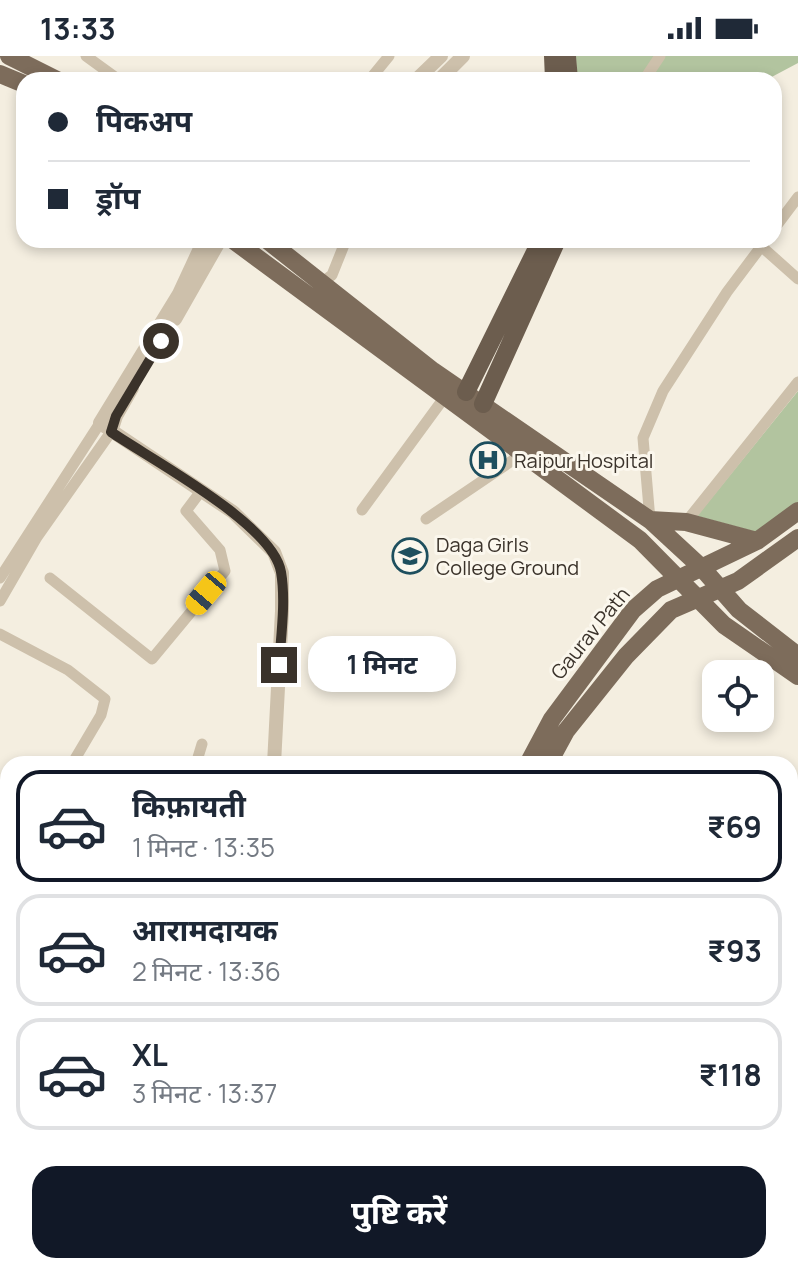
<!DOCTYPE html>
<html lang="hi">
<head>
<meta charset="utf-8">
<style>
	:root { --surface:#fff; --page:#f6f6f7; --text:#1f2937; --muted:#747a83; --line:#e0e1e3; --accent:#111827 }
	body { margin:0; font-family:Manrope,"Noto Sans Devanagari",sans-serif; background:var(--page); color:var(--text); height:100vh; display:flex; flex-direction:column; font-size:30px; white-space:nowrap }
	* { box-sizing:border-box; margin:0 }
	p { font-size:26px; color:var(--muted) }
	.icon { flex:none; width:44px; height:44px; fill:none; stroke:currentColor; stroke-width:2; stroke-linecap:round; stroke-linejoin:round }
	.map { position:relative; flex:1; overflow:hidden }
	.drawer { position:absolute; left:0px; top:700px; width:798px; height:518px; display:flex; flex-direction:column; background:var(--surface); border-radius:24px 24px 0 0; box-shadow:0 4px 12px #0003 }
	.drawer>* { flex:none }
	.guide { position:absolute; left:16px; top:16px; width:766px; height:176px; border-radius:24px; box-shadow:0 4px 12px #0003; display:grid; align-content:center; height:176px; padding:0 32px; background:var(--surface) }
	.fabs { position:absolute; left:702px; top:604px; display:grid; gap:16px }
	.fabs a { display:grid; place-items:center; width:72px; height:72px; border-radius:16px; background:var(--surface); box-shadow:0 4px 12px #0003; font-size:40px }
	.end { position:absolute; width:36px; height:36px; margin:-18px; border:10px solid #3a322a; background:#fff; box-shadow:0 0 0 4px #fff }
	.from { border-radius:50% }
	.bubble { position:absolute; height:56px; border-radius:24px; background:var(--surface); box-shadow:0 4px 12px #0003; font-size:26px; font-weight:700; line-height:56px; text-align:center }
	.car { position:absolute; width:24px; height:48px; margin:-24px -12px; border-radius:10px; box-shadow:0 0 6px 2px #0007; background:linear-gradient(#f5c518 24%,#345 0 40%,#f5c518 0 76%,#345 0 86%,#f5c518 0) }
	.guide b { display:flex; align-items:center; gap:28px; height:76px; font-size:30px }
	.guide b+b { border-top:2px solid var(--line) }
	.guide i { width:20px; height:20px; background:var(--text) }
	ul { padding:14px 0 0; list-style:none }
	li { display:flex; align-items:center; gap:24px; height:112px; margin:0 16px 12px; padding:0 16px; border:4px solid var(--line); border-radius:24px }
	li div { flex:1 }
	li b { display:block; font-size:30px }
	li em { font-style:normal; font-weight:700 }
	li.active { border-color:var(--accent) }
	li>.icon { width:72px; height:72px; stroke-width:1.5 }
	.primary-button { display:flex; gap:16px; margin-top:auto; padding:16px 32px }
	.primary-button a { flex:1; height:92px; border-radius:24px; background:var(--accent); color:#fff; font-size:32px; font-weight:700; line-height:92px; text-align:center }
	.status { display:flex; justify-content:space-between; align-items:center; height:56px; padding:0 40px; background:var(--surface); direction:ltr }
	.status svg { height:22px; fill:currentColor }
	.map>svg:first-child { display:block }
</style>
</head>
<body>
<div class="status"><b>13:33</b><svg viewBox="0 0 49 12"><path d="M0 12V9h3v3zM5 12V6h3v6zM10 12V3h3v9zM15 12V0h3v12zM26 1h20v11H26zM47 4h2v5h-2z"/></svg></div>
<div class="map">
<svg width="798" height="1217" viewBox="0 0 798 1217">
	<rect width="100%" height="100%" fill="#f4eee0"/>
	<path fill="#b2c49f" d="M 576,0 L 798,0 L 798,7 L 766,24 L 577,24 Z
		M 798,335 L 798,448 L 760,477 L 697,460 Z"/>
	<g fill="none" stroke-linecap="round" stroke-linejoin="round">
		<path stroke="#cdc0ab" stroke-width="11" d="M 86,0 L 119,24
			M 371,22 L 389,0
			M 644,24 L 660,0
			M 774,173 L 798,141
			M 761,190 L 798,223
			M 320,228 L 332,219 L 346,184
			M 362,454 L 444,342
			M 426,463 L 522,398
			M 650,464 L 643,382 L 663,335 L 727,236 L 766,184
			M 686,466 L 798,326
			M 0,522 L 100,367
			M 50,522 L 152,603 L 225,515 L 220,494 L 186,455 L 201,435
			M 0,545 L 37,481 L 111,376
			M 0,578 L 68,614 L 105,643 L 101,659 L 72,708
			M 196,708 L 202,688
			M 0,733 L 8,738
			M 790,788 L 798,793
			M 0,892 L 8,901
			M 790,1055 L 798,1058
			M 0,1063 L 8,1058
			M 790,1167 L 798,1169
			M 0,1196 L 8,1190
			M 185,1210 L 193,1217
			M 344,1210 L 358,1217
			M 727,1210 L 730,1217
			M 662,1217 L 665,1210
			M 796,1217 L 798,1181"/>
		<path stroke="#cdc0ab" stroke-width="14" d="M 416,24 L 441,0
			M 439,24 L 463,0
			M 204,184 L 179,238 L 100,367 L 233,456 L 274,496 L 282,517 L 282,555 L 274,708
			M 175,263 L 220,184
			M 111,376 L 116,360 L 132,332"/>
		<path stroke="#7d6c5b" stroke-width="18" d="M 9,0 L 57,24
			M 0,18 L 24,28
			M 233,184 L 640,484 L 724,569 L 798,620
			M 267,184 L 433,315 L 650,464 L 702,512 L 739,554 L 798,600
			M 650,464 L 686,466 L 757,485
			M 528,708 L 552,663 L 633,554 L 657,533 L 757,485 L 798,455
			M 548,708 L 566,675 L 626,600 L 671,554 L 738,525 L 798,482
			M 360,1217 L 362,1210
			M 378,1217 L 380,1210"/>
		<path stroke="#6c5d4e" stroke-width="18" d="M 553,0 L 554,24
			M 567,0 L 569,24
			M 466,336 L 541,184
			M 483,348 L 557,184"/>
	</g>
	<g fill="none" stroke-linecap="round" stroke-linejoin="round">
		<path stroke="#3a322a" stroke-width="10" d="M 161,285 L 116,360 L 111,376 C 152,404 273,468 281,516 C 286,545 281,579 279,609"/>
	</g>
	<defs>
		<symbol id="hospital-ring" viewBox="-11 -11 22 22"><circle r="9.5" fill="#fbf7ed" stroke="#1e4f5e" stroke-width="1.5"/><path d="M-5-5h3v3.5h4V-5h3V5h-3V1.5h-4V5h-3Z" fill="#1e4f5e"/></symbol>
		<symbol id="university-ring" viewBox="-11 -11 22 22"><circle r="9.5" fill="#fbf7ed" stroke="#1e4f5e" stroke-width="1.5"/><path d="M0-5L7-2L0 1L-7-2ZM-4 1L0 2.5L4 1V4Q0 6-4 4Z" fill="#1e4f5e"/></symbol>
	</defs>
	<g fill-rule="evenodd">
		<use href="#hospital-ring" x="468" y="384" width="40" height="40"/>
		<use href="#university-ring" x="390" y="480" width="40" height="40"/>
	</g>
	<g text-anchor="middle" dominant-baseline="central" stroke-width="6" stroke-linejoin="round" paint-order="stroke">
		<g font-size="20" fill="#3a322a" stroke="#fbf7ed" text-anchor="start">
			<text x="514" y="404">Raipur Hospital</text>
			<text x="436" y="488">Daga Girls<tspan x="436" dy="23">College Ground</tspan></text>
		</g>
		<g font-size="20" fill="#3a322a" stroke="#fbf7ed">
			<text transform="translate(590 577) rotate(-51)">Gaurav Path</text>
		</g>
	</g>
</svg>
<div class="fabs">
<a><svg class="icon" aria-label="locate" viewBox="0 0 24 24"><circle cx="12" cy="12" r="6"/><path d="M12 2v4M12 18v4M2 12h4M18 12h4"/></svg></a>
</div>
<i class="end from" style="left:161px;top:285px"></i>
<i class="end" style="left:279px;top:609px"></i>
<div class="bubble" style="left:308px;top:580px;width:148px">1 मिनट</div>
<i class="car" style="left:206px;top:537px;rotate:220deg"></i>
<div class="guide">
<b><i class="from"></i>पिकअप</b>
<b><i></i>ड्रॉप</b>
</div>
<section class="drawer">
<ul>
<li class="active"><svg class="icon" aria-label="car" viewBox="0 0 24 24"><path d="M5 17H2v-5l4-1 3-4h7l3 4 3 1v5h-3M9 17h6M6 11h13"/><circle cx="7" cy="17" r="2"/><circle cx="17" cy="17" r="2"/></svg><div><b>किफ़ायती</b><p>1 मिनट · 13:35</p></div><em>₹69</em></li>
<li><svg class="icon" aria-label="car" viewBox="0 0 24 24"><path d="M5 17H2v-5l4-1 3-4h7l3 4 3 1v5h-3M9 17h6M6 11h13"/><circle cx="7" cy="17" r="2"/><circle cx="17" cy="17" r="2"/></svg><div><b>आरामदायक</b><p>2 मिनट · 13:36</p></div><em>₹93</em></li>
<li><svg class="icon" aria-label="car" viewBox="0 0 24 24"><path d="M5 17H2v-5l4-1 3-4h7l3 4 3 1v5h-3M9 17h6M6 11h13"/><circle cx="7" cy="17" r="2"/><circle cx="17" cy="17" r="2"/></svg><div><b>XL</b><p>3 मिनट · 13:37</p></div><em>₹118</em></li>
</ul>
<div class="primary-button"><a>पुष्टि करें</a></div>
</section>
</div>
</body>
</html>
